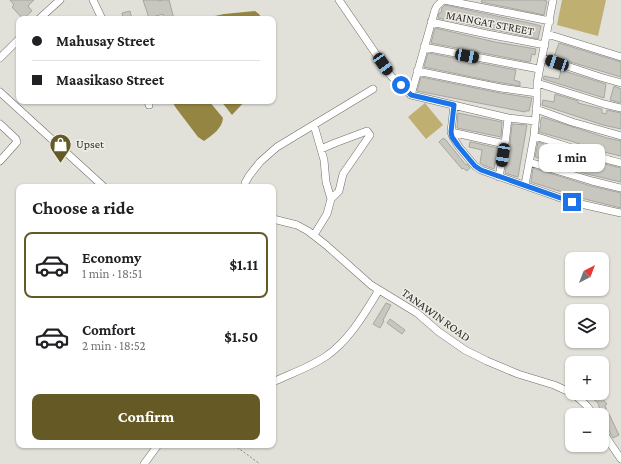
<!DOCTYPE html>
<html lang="en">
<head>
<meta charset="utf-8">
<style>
	:root { --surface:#fff; --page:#f6f6f6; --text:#202124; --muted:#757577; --line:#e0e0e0; --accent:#655926 }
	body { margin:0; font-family:"Crimson Pro",serif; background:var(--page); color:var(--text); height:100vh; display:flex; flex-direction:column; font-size:15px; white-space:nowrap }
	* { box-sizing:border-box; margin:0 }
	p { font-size:13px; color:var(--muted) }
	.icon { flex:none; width:22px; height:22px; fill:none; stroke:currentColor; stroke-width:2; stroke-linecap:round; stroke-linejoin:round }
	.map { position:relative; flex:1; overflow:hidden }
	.side { position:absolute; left:16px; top:184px; width:260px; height:264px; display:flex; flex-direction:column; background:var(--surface); border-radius:8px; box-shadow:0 1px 3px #0004 }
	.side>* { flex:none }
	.hud { position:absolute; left:16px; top:16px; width:260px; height:88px; border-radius:8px; box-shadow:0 1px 3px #0004; display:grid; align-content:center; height:88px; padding:0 16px; background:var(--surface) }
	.needle { width:26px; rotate:42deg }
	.controls { position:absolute; left:565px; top:252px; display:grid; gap:8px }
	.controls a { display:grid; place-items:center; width:44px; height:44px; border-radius:8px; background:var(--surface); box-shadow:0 1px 3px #0004; font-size:20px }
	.end { position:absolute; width:18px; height:18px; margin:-9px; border:5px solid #1a73e8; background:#fff; box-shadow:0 0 0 2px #fff }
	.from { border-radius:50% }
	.bubble { position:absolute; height:28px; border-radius:8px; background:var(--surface); box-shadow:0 1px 3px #0004; font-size:13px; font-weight:700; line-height:28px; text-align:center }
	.car { position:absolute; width:12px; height:24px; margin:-12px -6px; border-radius:5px; box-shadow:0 0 3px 1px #0007; background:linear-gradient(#222 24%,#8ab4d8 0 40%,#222 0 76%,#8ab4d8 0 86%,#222 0) }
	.hud b { display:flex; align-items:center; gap:14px; height:38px; font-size:15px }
	.hud b+b { border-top:1px solid var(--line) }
	.hud i { width:10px; height:10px; background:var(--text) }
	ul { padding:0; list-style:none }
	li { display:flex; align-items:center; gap:12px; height:66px; margin:0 8px 6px; padding:0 8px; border:2px solid transparent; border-radius:8px }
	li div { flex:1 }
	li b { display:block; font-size:15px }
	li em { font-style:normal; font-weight:700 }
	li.selected { border-color:var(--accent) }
	li>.icon { width:36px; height:36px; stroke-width:1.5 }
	h2 { padding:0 16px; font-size:18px; line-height:48px }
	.primary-button { display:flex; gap:8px; margin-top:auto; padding:8px 16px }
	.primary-button a { flex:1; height:46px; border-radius:8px; background:var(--accent); color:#fff; font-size:16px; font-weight:700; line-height:46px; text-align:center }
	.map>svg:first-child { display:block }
</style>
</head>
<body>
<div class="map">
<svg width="621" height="464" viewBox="0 0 621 464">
	<rect width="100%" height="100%" fill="#e1e0d9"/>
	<path fill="#bfb072" d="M 562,0 L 606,0 L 598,36 L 557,25 Z
		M 425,103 L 443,125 L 426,139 L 408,117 Z"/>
	<path fill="#958542" d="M 255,11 L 259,14 L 262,19 L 201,19 L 224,14 Z
		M 173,101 L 209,101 L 223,118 C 222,129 212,135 204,141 L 198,137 L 176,108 L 173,103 Z
		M 221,101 L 245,101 L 232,115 Z"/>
	<path fill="#c7c6bf" stroke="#a7a69f" d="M 10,0 L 34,0 L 28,6 L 32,11 L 23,19 L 12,7 L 14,5 Z
		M 143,0 L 158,0 L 158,1 L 163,0 L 169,0 L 174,19 L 164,19 L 163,14 L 149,18 Z
		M 482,0 L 542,0 L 547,1 L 544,15 L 481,2 Z
		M 445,5 L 534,24 L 541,26 L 538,39 L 438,18 L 439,13 L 441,13 L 442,8 Z
		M 130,11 L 132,19 L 123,19 L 122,13 Z
		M 435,28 L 495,42 L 536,49 L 535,55 L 532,54 L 530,62 L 529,62 L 431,43 Z
		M 559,43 L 621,62 L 621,77 L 554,57 Z
		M 428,53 L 516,70 L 514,80 L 520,82 L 520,86 L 491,81 L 424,67 Z
		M 561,70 L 606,84 L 604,98 L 543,79 L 544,76 L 559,79 Z
		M 421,77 L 500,93 L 532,98 L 529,111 L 525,111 L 525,112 L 417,91 Z
		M 614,86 L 621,89 L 621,103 L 610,100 Z
		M 555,94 L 578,101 L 578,103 L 602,109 L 602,113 L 606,114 L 607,110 L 621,113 L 621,129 L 603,125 L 542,105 L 543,100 L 554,102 Z
		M 458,113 L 502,122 L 501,137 L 457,128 Z
		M 542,117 L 607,138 L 621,141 L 621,156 L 599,151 L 571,141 L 539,132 L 541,124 L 540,123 L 540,122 Z
		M 512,124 L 527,125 L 518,177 L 514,176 L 505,173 L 510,145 Z
		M 443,138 L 444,139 L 445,139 L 466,165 L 467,164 L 470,168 L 467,171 L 463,168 L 462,169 L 439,142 Z
		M 470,142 L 471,142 L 498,148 L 494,169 L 483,165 L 480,163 L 482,150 L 469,147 Z
		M 538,142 L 597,162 L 621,168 L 621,182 L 587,174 L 535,157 Z
		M 533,168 L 591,186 L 621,193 L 621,208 L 581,198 L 531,182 Z
		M 386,303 L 391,305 L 383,320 L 384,321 L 380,328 L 373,324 Z
		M 390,319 L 405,330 L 402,334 L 387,323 Z
		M 598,394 L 607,404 L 605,405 L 608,415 L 609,414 L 619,435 L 613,438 L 602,417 L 598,403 L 593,399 Z"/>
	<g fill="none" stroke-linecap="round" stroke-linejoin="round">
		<defs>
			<path id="minor" d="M 93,0 L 102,19
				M 339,0 L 391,76 L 411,95
				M 444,0 L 550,21
				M 39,19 L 60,0
				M 431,22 L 487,34 L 545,45
				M 547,34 L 621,57
				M 424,47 L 539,69
				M 0,58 L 19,39
				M 543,58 L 600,77 L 621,83
				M 417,71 L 501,88 L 537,93
				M 537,83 L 604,104 L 621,108
				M 0,92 L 104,187
				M 411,95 L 508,118 L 535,121
				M 411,95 L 435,10 L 437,6 L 443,0
				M 148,101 L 149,105
				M 454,105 L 451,132 L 453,137 L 459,147 L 475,166 L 481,170 L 572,202 L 621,213
				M 536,109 L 572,122 L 621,136
				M 0,124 L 16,139 L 17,142 L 0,161
				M 314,125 L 324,160 L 326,182 L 331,199
				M 451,132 L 505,144
				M 534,136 C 563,144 591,156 621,163
				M 529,162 L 592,181 L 621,188
				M 499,177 L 505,144 L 508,118
				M 525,185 L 534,136 L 537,101 L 537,83 L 553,0
				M 245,187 L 245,183 L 249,176 L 260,162 L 277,147 L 373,89
				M 273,219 L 297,225 L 308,231 L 326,245 L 371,285 L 417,313 L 439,332 L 465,350 L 487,361 L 518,374 L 554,385 L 574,394 L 586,405 L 594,415
				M 314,235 L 327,214 L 331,199 L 339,191 L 343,174 L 370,135 L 367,131 L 335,143 L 321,149
				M 273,382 C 290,374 310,367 325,357 C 349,341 365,313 379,290
				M 602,429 L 608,440 L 621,459
				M 144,464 L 158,445"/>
		</defs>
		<use href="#minor" stroke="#6f6e68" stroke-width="8"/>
		<path stroke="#878782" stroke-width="1" stroke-dasharray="2 2" stroke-linecap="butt" d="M 234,445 L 260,464"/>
		<use href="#minor" stroke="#fff" stroke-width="7"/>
	</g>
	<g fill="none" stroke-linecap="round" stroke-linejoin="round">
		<path stroke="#1a73e8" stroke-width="5" d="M 401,85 L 411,95 L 454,105 L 451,132 L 452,137 L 459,147 L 475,166 L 481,170 L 572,202"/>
	</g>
	<defs>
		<symbol id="shop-pin" viewBox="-11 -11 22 30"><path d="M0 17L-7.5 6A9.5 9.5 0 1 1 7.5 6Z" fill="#655926" stroke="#efede6"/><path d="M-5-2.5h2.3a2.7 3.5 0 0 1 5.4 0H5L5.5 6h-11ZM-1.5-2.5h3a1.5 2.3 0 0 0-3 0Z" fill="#fff"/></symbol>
	</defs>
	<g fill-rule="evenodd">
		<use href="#shop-pin" x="48" y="132" width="25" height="34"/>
	</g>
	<g text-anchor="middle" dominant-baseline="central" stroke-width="3" stroke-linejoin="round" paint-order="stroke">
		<g font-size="12" fill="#31312e" stroke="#efede6">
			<text transform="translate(490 23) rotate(11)">MAINGAT STREET</text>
			<text transform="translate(436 315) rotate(36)">TANAWIN ROAD</text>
		</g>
		<g font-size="12" fill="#31312e" stroke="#efede6" text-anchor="start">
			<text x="76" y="144">Upset</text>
		</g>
	</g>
</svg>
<div class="controls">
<a><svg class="needle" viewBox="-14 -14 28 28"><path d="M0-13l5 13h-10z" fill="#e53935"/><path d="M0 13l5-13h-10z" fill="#757577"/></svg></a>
<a><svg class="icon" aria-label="layers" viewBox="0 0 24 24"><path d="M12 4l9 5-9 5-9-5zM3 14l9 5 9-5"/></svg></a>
<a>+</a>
<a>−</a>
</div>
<i class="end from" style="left:401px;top:85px"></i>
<i class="end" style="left:572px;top:202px"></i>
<div class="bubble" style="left:539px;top:144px;width:66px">1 min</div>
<i class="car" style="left:467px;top:56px;rotate:101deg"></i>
<i class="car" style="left:557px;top:63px;rotate:289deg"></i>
<i class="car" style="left:383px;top:64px;rotate:145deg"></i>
<i class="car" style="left:503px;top:155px;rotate:189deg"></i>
<div class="hud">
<b><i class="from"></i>Mahusay Street</b>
<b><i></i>Maasikaso Street</b>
</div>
<section class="side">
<h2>Choose a ride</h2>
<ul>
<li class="selected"><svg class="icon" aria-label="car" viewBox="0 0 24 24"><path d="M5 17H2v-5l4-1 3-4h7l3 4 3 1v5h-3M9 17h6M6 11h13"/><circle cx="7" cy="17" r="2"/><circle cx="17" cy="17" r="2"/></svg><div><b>Economy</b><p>1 min · 18:51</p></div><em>$1.11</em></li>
<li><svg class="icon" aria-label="car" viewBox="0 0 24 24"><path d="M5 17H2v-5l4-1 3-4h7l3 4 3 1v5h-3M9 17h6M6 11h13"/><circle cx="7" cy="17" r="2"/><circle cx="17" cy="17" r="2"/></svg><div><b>Comfort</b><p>2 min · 18:52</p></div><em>$1.50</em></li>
</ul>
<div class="primary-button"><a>Confirm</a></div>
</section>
</div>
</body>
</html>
